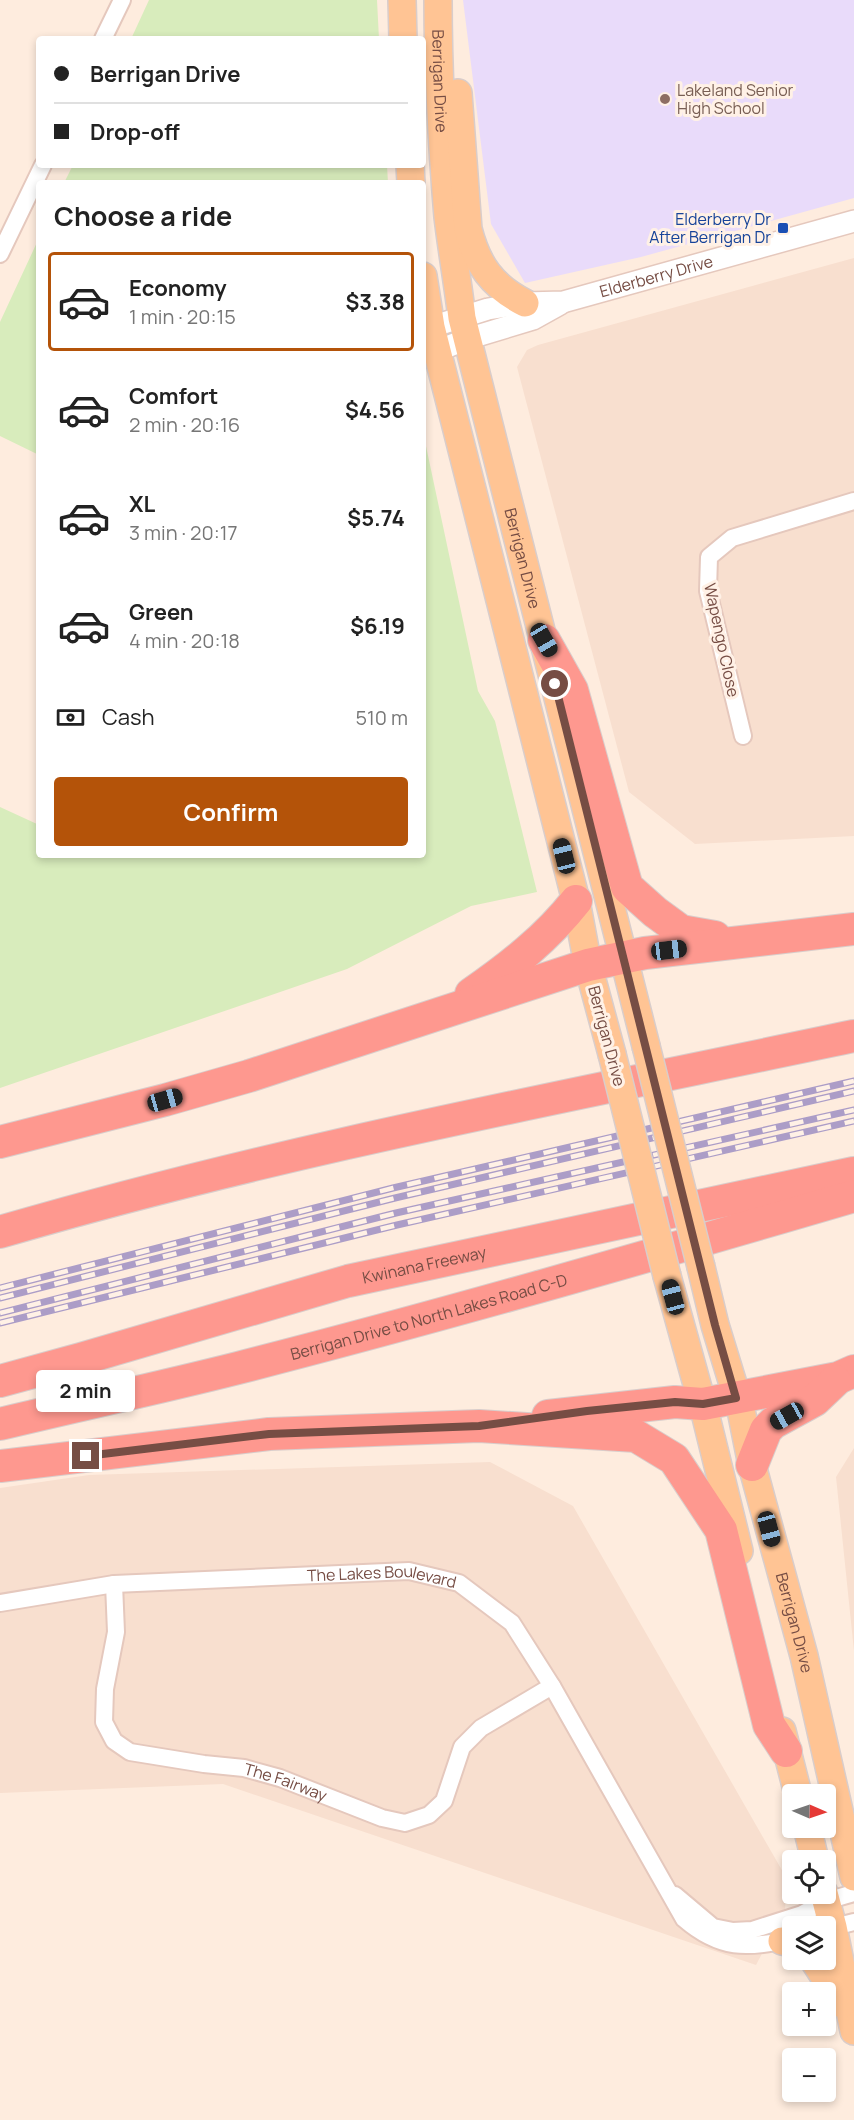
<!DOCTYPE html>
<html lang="en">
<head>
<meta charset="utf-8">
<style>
	:root { --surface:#fff; --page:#f2f2f2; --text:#222; --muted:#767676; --line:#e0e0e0; --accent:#b45309 }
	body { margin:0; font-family:Manrope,sans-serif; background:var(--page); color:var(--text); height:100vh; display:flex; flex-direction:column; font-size:22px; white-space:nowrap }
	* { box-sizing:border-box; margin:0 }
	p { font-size:20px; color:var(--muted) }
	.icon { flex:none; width:33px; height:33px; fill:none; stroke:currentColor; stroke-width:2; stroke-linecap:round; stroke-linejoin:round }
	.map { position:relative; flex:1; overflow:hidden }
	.details { position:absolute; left:36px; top:180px; width:390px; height:678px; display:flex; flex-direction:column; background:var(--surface); border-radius:6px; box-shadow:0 3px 9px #0003 }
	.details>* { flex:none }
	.hud { position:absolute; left:36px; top:36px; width:390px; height:132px; border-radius:6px; box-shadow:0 3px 9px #0003; display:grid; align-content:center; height:132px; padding:0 18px; background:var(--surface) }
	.needle { width:39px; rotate:92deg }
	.tools { position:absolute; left:782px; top:1784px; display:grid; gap:12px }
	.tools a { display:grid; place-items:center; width:54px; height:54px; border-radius:6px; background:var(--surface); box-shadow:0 3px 9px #0003; font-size:30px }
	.end { position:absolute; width:27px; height:27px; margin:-14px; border:8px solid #764d44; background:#fff; box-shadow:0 0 0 3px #fff }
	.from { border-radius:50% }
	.bubble { position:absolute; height:42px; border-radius:6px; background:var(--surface); box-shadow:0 3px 9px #0003; font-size:20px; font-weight:700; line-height:42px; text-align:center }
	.car { position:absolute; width:18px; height:36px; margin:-18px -9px; border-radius:8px; box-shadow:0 0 4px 2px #0007; background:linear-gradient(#222 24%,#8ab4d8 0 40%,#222 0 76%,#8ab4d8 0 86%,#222 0) }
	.hud b { display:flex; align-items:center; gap:21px; height:57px; font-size:22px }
	.hud b+b { border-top:2px solid var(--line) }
	.hud i { width:15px; height:15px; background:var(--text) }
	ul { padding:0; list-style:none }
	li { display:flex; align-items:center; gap:18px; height:99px; margin:0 12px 9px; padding:0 6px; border:3px solid transparent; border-radius:6px }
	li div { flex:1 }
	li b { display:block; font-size:22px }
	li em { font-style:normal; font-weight:700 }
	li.on { border-color:var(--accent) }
	li>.icon { width:54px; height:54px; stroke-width:1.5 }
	h2 { padding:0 18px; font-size:27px; line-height:72px }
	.pay { display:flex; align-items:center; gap:15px; height:66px; padding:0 18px; font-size:22px }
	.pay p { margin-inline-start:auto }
	.primary-button { display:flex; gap:12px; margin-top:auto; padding:12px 18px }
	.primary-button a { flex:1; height:69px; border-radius:6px; background:var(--accent); color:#fff; font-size:24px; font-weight:700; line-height:69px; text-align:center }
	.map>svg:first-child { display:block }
</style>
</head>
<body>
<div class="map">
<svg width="854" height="2120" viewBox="0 0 854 2120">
	<rect width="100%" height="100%" fill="#feecde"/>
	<path fill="#f8dfcf" d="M 854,258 L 854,836 L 695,844 L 629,792 L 517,367 L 527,350 L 538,345 Z
		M 854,1448 L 854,1651 L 836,1477 Z
		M 490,1462 L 573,1506 L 787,1879 L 785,1910 L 756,1965 L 223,1784 L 0,1793 L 0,1488 L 89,1475 Z"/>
	<path fill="#e9dbfa" d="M 463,0 L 854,0 L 854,198 L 641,257 L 525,283 L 491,224 Z"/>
	<path fill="#d8ecbc" d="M 149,0 L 377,0 L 379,39 L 131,39 Z
		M 73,165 L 387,165 L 388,183 L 64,183 Z
		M 39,238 L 39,455 L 0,436 L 0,322 Z
		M 423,432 L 478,691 L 495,721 L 537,892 L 471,906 L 347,969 L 0,1088 L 0,807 L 37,824 L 39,821 L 39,855 L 423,855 Z"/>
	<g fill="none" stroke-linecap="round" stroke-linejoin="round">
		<defs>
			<g id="minor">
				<path d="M 103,39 L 122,0"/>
				<path d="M 0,254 L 43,165"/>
				<path d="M 743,736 L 708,591 L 709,557 L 732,538 L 854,501"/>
				<path id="s1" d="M 114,1584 L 116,1632 L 105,1689 L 104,1722 L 114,1741 L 130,1752 L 204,1764 L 244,1768 L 280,1778 L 382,1818 L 405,1823 L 429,1815 L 444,1801 L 462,1747 L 481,1728 L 552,1686"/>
				<path id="s2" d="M 0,1603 L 114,1584 L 409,1571 L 459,1583 L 512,1623 L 552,1686 L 684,1919 C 720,1950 747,1949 791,1939"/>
				<path d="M 675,1895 L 713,1927 L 733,1931 L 752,1930 L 802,1914 L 826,1901 L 854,1893"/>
				<path d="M 826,1929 L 854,1922"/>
			</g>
			<g id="tertiary">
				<path id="s3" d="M 431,327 L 488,309 L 525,303 L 563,302 L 854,221"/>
				<path d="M 437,351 L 467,339 L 533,319 L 560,304"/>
			</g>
			<g id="primary">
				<path d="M 402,0 L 403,39"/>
				<path id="s4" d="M 438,0 C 438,73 442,145 448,217 C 452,251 458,284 462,318 L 646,1046"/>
				<path d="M 458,93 L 468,229 C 477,265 492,286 525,303"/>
				<path d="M 410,165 L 411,183"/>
				<path d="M 423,276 L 431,327 L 576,901 L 588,965 L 612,1054"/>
				<path id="s5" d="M 701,1267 L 715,1325 L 741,1410 L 752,1465 L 804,1656 L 854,1877"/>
				<path d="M 667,1276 L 706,1417 L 739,1551"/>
				<path d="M 782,1731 L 798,1794"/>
				<path d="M 807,1827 L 815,1860"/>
				<path d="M 824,1893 L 833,1927 L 854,2031"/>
				<path d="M 782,1941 L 792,1943"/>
				<path d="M 813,1959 L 842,2004"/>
			</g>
			<g id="motorway">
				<path d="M 544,640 L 572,690 L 627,887 L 655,912 L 681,931 L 715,937"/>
				<path d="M 471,994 C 510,967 547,938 576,901"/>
				<path d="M 0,1142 L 165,1100 L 249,1076 L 588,965 L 645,953 L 854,929"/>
				<path d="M 0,1232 C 280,1150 569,1096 854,1036"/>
				<path id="s6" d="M 0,1381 L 81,1359 L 348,1281 L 854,1173"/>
				<path d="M 548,1416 L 675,1402 L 703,1404 L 838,1378 L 854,1371"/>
				<path id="s7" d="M 0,1424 C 79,1405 159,1388 238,1368 C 445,1315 649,1256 854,1196"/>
				<path d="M 752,1465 L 766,1430 L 773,1423 L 815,1400 L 835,1381"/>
				<path d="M 0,1466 L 269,1434 L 479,1426 L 636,1436 L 674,1459 L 721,1530 L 769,1725 L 786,1751"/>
			</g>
		</defs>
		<use href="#minor" stroke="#e5c8bd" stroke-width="20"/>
		<use href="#tertiary" stroke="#e5c8bd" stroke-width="24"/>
		<use href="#primary" stroke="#d9cdcb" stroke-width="30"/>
		<use href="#motorway" stroke="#d9cdcb" stroke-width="34"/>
		<use href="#minor" stroke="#fff" stroke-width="16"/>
		<use href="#tertiary" stroke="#fff" stroke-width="21"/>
		<use href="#primary" stroke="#ffc494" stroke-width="27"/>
		<use href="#motorway" stroke="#fe988f" stroke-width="32"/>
		<defs>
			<path id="rail" d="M 0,1288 L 393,1188 L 854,1081
				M 0,1298 L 395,1198 L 854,1091
				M 0,1313 L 396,1213 L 854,1110
				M 0,1323 L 397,1225 L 854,1121"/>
		</defs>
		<use href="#rail" stroke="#ac9dc7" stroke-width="7"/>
		<use href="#rail" stroke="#fff1e6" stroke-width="4.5" stroke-dasharray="14" stroke-linecap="butt"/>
		<defs>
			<path id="primary-bridge" d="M 646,1046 L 701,1267
				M 612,1054 L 667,1276"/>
		</defs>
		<use href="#primary-bridge" stroke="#d9cdcb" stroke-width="30" stroke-linecap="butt"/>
		<use href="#primary-bridge" stroke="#ffc494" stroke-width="27"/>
	</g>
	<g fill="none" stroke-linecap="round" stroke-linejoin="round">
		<path stroke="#764d44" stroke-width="8" d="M 86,1456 L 269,1434 L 479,1426 L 587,1411 L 675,1402 L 703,1404 L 736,1398 L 715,1325 L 555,684"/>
	</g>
	<circle fill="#8d6e63" stroke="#fff1e6" stroke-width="2" cx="665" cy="99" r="6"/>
	<rect fill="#1a4fb4" stroke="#fff1e6" stroke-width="2" x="777" y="222" width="12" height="12" rx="3"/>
	<g text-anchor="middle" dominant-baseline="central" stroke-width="6" stroke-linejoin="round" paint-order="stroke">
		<g font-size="16" fill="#764d44" stroke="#fff1e6">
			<text stroke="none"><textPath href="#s4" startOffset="81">Berrigan Drive</textPath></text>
			<text stroke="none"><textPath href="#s3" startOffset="232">Elderberry Drive</textPath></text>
			<text stroke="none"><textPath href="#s4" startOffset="567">Berrigan Drive</textPath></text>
			<text transform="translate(722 640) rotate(78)">Wapengo Close</text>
			<text transform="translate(607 1036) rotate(75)">Berrigan Drive</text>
			<text stroke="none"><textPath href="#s6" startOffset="440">Kwinana Freeway</textPath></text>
			<text stroke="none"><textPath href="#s7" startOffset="442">Berrigan Drive to North Lakes Road C-D</textPath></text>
			<text stroke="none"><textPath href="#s2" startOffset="384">The Lakes Boulevard</textPath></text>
			<text stroke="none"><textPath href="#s5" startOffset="368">Berrigan Drive</textPath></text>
			<text stroke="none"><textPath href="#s1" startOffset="339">The Fairway</textPath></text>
		</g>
		<g font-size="16" fill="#785e54" stroke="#fff1e6" text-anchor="start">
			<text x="677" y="90">Lakeland Senior<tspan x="677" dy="18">High School</tspan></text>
		</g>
		<g font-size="16" fill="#164399" stroke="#fff1e6" text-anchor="end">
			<text x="771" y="219">Elderberry Dr<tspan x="771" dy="18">After Berrigan Dr</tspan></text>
		</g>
	</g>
</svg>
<div class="tools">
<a><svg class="needle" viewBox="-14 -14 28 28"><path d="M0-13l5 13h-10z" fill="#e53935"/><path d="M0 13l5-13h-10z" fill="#767676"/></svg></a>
<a><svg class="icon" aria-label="locate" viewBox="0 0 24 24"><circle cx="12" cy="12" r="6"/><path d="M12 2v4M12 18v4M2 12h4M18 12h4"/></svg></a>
<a><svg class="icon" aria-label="layers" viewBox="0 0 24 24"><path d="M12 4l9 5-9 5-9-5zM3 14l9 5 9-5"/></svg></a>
<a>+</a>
<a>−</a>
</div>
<i class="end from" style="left:555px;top:684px"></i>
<i class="end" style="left:86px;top:1456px"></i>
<div class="bubble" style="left:36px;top:1370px;width:99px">2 min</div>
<i class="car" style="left:544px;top:640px;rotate:150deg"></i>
<i class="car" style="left:564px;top:856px;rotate:346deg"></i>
<i class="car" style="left:669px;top:950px;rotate:83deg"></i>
<i class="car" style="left:165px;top:1100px;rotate:74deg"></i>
<i class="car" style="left:673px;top:1297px;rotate:345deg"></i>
<i class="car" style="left:787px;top:1416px;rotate:241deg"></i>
<i class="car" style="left:769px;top:1529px;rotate:165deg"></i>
<div class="hud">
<b><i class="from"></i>Berrigan Drive</b>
<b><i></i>Drop-off</b>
</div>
<section class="details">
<h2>Choose a ride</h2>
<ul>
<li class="on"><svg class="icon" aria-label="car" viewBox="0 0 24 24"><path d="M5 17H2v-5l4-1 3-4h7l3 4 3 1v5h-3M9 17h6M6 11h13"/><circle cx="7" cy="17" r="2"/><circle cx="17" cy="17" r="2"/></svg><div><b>Economy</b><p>1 min · 20:15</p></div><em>$3.38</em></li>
<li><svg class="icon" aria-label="car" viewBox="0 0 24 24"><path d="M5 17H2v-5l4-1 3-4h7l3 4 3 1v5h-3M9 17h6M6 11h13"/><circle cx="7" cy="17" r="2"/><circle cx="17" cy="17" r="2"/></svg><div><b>Comfort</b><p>2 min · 20:16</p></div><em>$4.56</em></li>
<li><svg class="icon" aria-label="car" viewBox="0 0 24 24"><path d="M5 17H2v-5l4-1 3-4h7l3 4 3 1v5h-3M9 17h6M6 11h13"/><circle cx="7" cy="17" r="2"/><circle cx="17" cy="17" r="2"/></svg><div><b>XL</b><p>3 min · 20:17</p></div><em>$5.74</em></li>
<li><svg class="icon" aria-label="car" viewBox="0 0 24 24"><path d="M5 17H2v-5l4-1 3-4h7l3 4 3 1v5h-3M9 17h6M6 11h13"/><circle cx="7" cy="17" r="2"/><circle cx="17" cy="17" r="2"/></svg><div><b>Green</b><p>4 min · 20:18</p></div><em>$6.19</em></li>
</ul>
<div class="pay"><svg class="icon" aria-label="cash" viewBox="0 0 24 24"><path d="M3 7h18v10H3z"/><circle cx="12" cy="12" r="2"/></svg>Cash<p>510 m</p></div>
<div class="primary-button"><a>Confirm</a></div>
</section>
</div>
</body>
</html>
